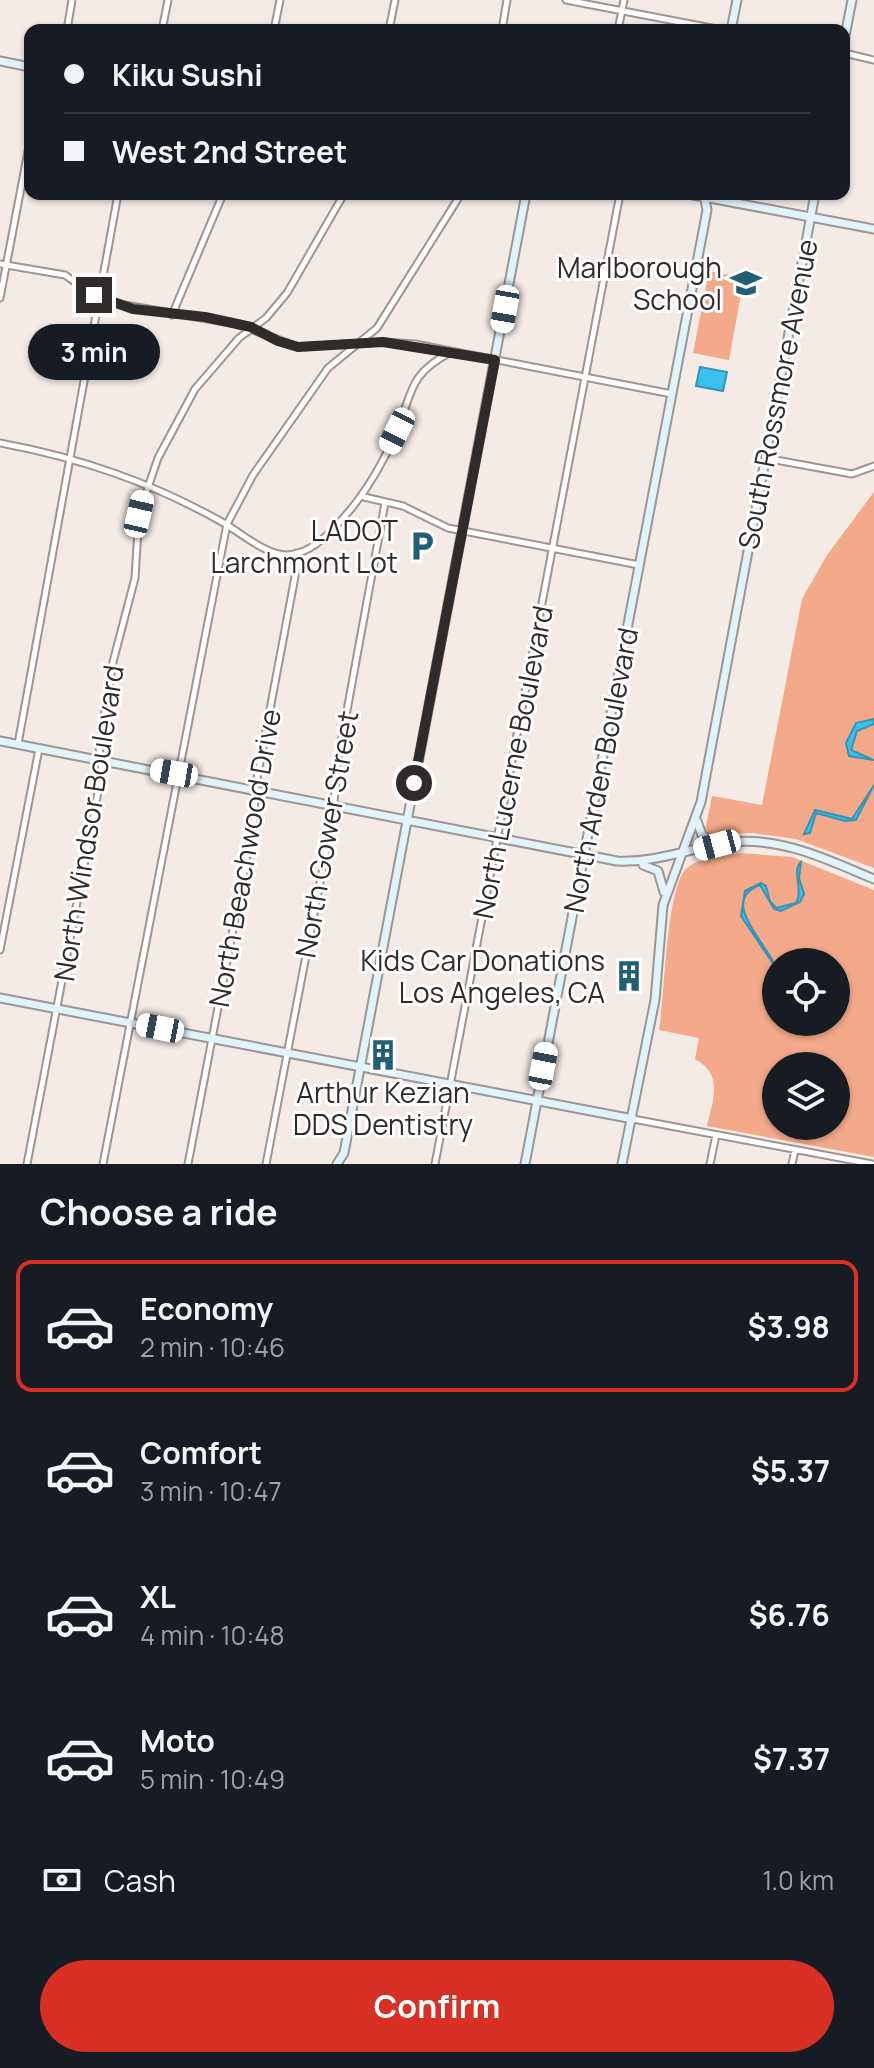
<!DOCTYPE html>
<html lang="en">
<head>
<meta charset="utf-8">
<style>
	:root { --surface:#171b24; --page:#242831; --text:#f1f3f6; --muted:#9ea1a6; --line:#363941; --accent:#d93025 }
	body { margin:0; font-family:Manrope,sans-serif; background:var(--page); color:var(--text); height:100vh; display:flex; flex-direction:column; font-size:30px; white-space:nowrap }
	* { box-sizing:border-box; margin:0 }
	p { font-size:26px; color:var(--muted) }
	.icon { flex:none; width:44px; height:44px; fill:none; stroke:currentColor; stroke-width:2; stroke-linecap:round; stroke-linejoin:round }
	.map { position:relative; height:1164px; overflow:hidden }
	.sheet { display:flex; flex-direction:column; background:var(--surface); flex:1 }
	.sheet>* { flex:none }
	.hud { position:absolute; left:24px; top:24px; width:826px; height:176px; border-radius:16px; box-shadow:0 2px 6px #0004; display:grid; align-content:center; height:176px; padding:0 40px; background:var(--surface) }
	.fabs { position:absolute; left:762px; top:948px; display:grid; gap:16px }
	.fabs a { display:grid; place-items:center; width:88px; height:88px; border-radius:50%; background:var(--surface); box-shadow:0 2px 6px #0004; font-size:40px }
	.end { position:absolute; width:36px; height:36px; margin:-18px; border:10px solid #2f2b2a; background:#fff; box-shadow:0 0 0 4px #fff }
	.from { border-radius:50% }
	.bubble { position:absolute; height:56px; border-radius:28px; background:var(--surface); box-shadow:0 2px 6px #0004; font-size:26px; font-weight:700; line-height:56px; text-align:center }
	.car { position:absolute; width:24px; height:48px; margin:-24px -12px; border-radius:10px; box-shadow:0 0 6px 2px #0007; background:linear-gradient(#fff 24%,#345 0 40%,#fff 0 76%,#345 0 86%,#fff 0) }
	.hud b { display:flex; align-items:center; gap:28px; height:76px; font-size:30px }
	.hud b+b { border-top:2px solid var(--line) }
	.hud i { width:20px; height:20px; background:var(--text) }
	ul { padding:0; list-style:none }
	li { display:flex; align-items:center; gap:24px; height:132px; margin:0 16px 12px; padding:0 24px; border:4px solid transparent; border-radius:16px }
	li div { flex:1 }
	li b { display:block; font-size:30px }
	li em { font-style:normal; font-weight:700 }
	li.selected { border-color:var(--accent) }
	li>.icon { width:72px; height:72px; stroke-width:1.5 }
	h2 { padding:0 40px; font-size:36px; line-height:96px }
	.pay { display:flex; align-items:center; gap:20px; height:88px; padding:0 40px; font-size:30px }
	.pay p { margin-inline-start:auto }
	.primary-button { display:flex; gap:16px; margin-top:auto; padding:16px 40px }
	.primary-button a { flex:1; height:92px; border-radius:48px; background:var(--accent); color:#fff; font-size:32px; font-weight:700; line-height:92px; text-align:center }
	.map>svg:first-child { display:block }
</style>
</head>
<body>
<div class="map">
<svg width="874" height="1164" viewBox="0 0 874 1164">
	<rect width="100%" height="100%" fill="#f4eae6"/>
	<path fill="#f4a98a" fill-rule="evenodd" d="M 709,271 L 744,278 L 729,360 L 693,353 Z
		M 874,492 L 874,868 L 796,839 L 752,833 L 709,835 L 705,830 L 712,796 L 762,805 L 802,599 L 827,555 Z
		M 740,853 L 792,857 L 874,890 L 874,1157 L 707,1126 C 713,1099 724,1075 695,1059 L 699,1038 L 659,1030 C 665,996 666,886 687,868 C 701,857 723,856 740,853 ZM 776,962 L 836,962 L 836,1022 L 776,1022 ZM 776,1066 L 836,1066 L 836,1126 L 776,1126 Z"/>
	<path fill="#3bc1ed" stroke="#3794b2" stroke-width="2" d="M 700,367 L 727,372 L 723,391 L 696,386 Z
		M 874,719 L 874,724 L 857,731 L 851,750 L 874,760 L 849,756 L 846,743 L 856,723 Z
		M 874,785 L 856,820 L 845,821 L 816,813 L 810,833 L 804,834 L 815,810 L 852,819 Z
		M 801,862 L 799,878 L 804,894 L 800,902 L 781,911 L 774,909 L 760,885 C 717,901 769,945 776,968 L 741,916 L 745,891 L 761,883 L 766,886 L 770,901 L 776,908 L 796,903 C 804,890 791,871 801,862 Z"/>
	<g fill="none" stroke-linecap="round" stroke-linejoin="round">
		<defs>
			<path id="street" d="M 566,0 L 722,30
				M 67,30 L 72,0
				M 162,30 L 168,0
				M 274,30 L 280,0
				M 389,30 L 395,0
				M 502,30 L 507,0
				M 618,30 L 624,0
				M 844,53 L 874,60
				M 0,264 L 65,275 L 99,299 L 113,303 L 237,324 L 298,347 L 383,342 L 415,344 L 672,394
				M 0,298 L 30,141
				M 172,315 L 223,194
				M 0,443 C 80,458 151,482 222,522 C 240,532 265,555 287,555 C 305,554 321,542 333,529 C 361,501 380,470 396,433 C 413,393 407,375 451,352
				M 765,458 L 852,474 L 874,466
				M 364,497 L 403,506 L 448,528 L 639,565
				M 18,744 L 118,194
				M 0,950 L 39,749
				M 633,1119 L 872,1164
				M 27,1164 L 102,771 L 99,747 L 113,662 L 135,578 L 139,514 L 158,458 L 195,389 L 239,338 L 266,318 L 287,293 L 344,194
				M 103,1164 L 227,524 L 253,475 L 328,368 L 377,328 L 461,194
				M 188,1164 L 254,820 L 255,789 L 297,566 L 296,553
				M 266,1164 L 333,815 L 337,765 L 385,503
				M 435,1164 L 620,194
				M 710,1164 L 716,1135
				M 792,1164 L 795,1150"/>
			<path id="secondary" d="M 731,30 L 737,0
				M 844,41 L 852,0
				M 0,61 L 30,67
				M 688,194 L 874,229
				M 0,741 L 617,861 C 658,863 692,847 732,842 C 783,837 828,860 874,879
				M 697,821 L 702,835 L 715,844
				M 643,865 L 658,871 L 664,892
				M 0,998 L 633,1119
				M 337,1164 L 344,1153 L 526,194
				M 525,1164 L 707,210 L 704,194
				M 622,1164 L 655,1000 L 663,905 L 701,802 L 815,194"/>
		</defs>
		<use href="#street" stroke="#9e9592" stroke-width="9"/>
		<use href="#secondary" stroke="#9e9592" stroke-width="11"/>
		<use href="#street" stroke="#fff" stroke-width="5"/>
		<use href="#secondary" stroke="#e1f3fb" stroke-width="7"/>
	</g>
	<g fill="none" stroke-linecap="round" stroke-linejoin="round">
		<path stroke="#2f2b2a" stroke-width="10" d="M 94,295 L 133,309 L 205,317 L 251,327 L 278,341 L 298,347 L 383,342 L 495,360 L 414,783"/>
	</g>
	<defs>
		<symbol id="school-bare" viewBox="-9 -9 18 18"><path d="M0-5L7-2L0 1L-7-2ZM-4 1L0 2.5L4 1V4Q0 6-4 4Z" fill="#205f75" stroke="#fff" stroke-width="2.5" paint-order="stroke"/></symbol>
		<symbol id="parking-bare" viewBox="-9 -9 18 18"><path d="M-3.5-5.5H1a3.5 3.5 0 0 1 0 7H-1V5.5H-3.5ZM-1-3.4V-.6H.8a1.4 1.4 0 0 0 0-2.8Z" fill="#205f75" stroke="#fff" stroke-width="2.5" paint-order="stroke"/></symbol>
		<symbol id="building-bare" viewBox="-9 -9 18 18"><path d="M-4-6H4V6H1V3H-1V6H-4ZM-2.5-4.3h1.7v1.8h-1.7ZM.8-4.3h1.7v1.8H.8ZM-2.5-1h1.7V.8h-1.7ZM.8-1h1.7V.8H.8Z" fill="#205f75" stroke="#fff" stroke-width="2.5" paint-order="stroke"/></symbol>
	</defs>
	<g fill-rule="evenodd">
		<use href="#school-bare" x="724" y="261" width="44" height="44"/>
		<use href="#parking-bare" x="400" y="524" width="44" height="44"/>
		<use href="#building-bare" x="607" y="954" width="44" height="44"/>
		<use href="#building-bare" x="361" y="1033" width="44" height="44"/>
	</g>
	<g text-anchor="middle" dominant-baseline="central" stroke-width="6" stroke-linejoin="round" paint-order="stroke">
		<g font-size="28" fill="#2f2b2a" stroke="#fff" text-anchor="end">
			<text x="722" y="267">Marlborough<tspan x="722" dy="32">School</tspan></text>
			<text x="398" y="530">LADOT<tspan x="398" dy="32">Larchmont Lot</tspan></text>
			<text x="605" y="960">Kids Car Donations<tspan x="605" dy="32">Los Angeles, CA</tspan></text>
			<text x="383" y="1092" text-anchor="middle">Arthur Kezian<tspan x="383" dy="32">DDS Dentistry</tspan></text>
		</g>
		<g font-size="28" fill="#2f2b2a" stroke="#fff">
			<text transform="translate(777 394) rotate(-79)">South Rossmore Avenue</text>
			<text transform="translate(512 762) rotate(-79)">North Lucerne Boulevard</text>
			<text transform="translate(600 770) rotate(-79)">North Arden Boulevard</text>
			<text transform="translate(88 823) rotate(-81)">North Windsor Boulevard</text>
			<text transform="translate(326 834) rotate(-80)">North Gower Street</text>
			<text transform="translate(244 858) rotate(-80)">North Beachwood Drive</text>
		</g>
	</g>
</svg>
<div class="fabs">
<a><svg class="icon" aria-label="locate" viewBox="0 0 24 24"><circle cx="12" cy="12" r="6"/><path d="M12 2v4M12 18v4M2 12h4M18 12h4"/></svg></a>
<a><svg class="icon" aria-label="layers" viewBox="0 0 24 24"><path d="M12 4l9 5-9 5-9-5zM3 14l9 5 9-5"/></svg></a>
</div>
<i class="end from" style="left:414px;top:783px"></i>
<i class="end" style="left:94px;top:295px"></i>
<div class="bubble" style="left:28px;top:324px;width:132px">3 min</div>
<i class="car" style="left:505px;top:309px;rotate:190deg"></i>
<i class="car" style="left:397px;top:431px;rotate:207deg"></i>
<i class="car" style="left:139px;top:514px;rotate:13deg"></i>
<i class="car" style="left:174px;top:773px;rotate:280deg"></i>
<i class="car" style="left:717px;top:845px;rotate:255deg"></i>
<i class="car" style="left:160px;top:1028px;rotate:281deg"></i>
<i class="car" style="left:543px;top:1066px;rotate:11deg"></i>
<div class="hud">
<b><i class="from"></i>Kiku Sushi</b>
<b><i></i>West 2nd Street</b>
</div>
</div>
<section class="sheet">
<h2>Choose a ride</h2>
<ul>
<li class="selected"><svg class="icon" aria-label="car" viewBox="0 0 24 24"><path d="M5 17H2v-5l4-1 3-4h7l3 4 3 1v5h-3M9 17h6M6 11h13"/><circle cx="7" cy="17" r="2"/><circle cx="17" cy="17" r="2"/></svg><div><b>Economy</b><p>2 min · 10:46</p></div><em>$3.98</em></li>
<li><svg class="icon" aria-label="car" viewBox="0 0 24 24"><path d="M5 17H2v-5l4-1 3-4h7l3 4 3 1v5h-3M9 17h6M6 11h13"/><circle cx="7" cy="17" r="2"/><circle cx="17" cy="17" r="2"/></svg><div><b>Comfort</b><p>3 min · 10:47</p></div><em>$5.37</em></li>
<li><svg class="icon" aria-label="car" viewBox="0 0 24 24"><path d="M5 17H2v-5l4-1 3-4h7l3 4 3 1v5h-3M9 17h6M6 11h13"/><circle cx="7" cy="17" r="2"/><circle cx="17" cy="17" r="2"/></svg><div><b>XL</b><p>4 min · 10:48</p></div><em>$6.76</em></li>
<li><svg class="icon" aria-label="car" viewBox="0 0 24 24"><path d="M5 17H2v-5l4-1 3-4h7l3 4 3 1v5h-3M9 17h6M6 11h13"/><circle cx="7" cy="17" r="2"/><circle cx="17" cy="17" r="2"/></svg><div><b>Moto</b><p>5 min · 10:49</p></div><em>$7.37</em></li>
</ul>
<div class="pay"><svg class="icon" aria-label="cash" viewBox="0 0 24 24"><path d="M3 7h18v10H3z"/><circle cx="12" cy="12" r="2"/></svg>Cash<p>1.0 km</p></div>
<div class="primary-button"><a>Confirm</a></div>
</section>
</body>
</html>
